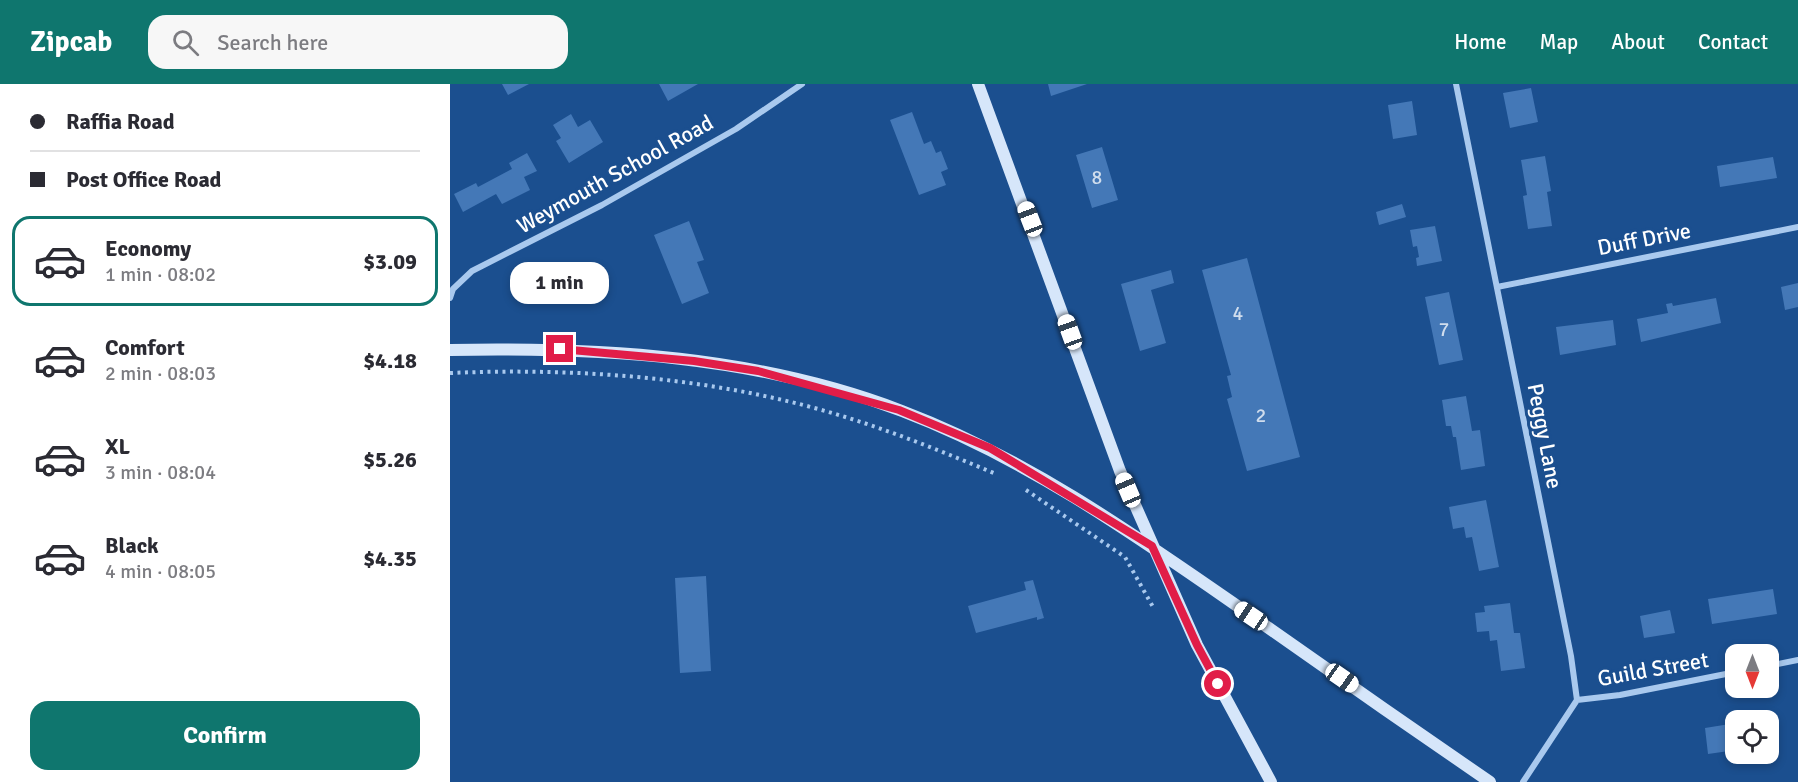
<!DOCTYPE html>
<html lang="en">
<head>
<meta charset="utf-8">
<style>
	:root { --surface:#fff; --page:#f7f7f7; --text:#2b2b33; --muted:#7c7c81; --line:#e1e1e2; --accent:#0f766e }
	body { margin:0; font-family:Signika,sans-serif; background:var(--page); color:var(--text); height:100vh; display:flex; flex-direction:column; font-size:22px; white-space:nowrap }
	* { box-sizing:border-box; margin:0 }
	p { font-size:20px; color:var(--muted) }
	.icon { flex:none; width:33px; height:33px; fill:none; stroke:currentColor; stroke-width:2; stroke-linecap:round; stroke-linejoin:round }
	.map { position:relative; flex:1; overflow:hidden }
	.panel { display:flex; flex-direction:column; background:var(--surface); width:450px }
	.panel>* { flex:none }
	.guide { display:grid; align-content:center; height:132px; padding:0 30px; background:var(--surface) }
	.needle { width:39px; rotate:180deg }
	.fabs { position:absolute; left:1275px; top:560px; display:grid; gap:12px }
	.fabs a { display:grid; place-items:center; width:54px; height:54px; border-radius:12px; background:var(--surface); box-shadow:0 3px 9px #0003; font-size:30px }
	.end { position:absolute; width:27px; height:27px; margin:-14px; border:8px solid #e11d48; background:#fff; box-shadow:0 0 0 3px #fff }
	.from { border-radius:50% }
	.bubble { position:absolute; height:42px; border-radius:18px; background:var(--surface); box-shadow:0 3px 9px #0003; font-size:20px; font-weight:700; line-height:42px; text-align:center }
	.car { position:absolute; width:18px; height:36px; margin:-18px -9px; border-radius:8px; box-shadow:0 0 4px 2px #0007; background:linear-gradient(#fff 24%,#345 0 40%,#fff 0 76%,#345 0 86%,#fff 0) }
	.guide b { display:flex; align-items:center; gap:21px; height:57px; font-size:22px }
	.guide b+b { border-top:2px solid var(--line) }
	.guide i { width:15px; height:15px; background:var(--text) }
	ul { padding:0; list-style:none }
	li { display:flex; align-items:center; gap:18px; height:90px; margin:0 12px 9px; padding:0 18px; border:3px solid transparent; border-radius:18px }
	li div { flex:1 }
	li b { display:block; font-size:22px }
	li em { font-style:normal; font-weight:700 }
	li.selected { border-color:var(--accent) }
	li>.icon { width:54px; height:54px; stroke-width:1.5 }
	.cta { display:flex; gap:12px; margin-top:auto; padding:12px 30px }
	.cta a { flex:1; height:69px; border-radius:18px; background:var(--accent); color:#fff; font-size:24px; font-weight:700; line-height:69px; text-align:center }
	header { display:flex; align-items:center; gap:36px; box-sizing:border-box; height:84px; padding:0 30px; background:var(--accent); color:#fff }
	header strong { font-size:28px }
	nav { display:flex; gap:33px; margin-inline-start:auto; font-size:21px }
	.search { width:420px; height:54px; background:var(--page); display:flex; align-items:center; gap:15px; box-sizing:border-box; padding:0 21px; border-radius:18px; color:var(--muted); font-size:22px }
	main { display:flex; flex:1; min-height:0 }
	.map>svg:first-child { display:block }
</style>
</head>
<body>
<header>
<strong>Zipcab</strong>
<div class="search"><svg class="icon" aria-label="search" viewBox="0 0 24 24"><circle cx="10" cy="10" r="6"/><path d="M15 15l6 6"/></svg>Search here</div>
<nav><a>Home</a><a>Map</a><a>About</a><a>Contact</a></nav>
</header>
<main>
<section class="panel">
<div class="guide">
<b><i class="from"></i>Raffia Road</b>
<b><i></i>Post Office Road</b>
</div>
<ul>
<li class="selected"><svg class="icon" aria-label="car" viewBox="0 0 24 24"><path d="M5 17H2v-5l4-1 3-4h7l3 4 3 1v5h-3M9 17h6M6 11h13"/><circle cx="7" cy="17" r="2"/><circle cx="17" cy="17" r="2"/></svg><div><b>Economy</b><p>1 min · 08:02</p></div><em>$3.09</em></li>
<li><svg class="icon" aria-label="car" viewBox="0 0 24 24"><path d="M5 17H2v-5l4-1 3-4h7l3 4 3 1v5h-3M9 17h6M6 11h13"/><circle cx="7" cy="17" r="2"/><circle cx="17" cy="17" r="2"/></svg><div><b>Comfort</b><p>2 min · 08:03</p></div><em>$4.18</em></li>
<li><svg class="icon" aria-label="car" viewBox="0 0 24 24"><path d="M5 17H2v-5l4-1 3-4h7l3 4 3 1v5h-3M9 17h6M6 11h13"/><circle cx="7" cy="17" r="2"/><circle cx="17" cy="17" r="2"/></svg><div><b>XL</b><p>3 min · 08:04</p></div><em>$5.26</em></li>
<li><svg class="icon" aria-label="car" viewBox="0 0 24 24"><path d="M5 17H2v-5l4-1 3-4h7l3 4 3 1v5h-3M9 17h6M6 11h13"/><circle cx="7" cy="17" r="2"/><circle cx="17" cy="17" r="2"/></svg><div><b>Black</b><p>4 min · 08:05</p></div><em>$4.35</em></li>
</ul>
<div class="cta"><a>Confirm</a></div>
</section>
<div class="map">
<svg width="1348" height="698" viewBox="0 0 1348 698">
	<rect width="100%" height="100%" fill="#1b4f8f"/>
	<path fill="#4478b7" d="M 52,0 L 79,0 L 58,11 Z
		M 209,0 L 248,0 L 218,17 Z
		M 598,0 L 637,0 L 601,12 Z
		M 1081,4 L 1088,38 L 1060,44 L 1053,9 Z
		M 962,17 L 967,51 L 943,55 L 938,21 Z
		M 462,28 L 474,60 L 481,57 L 486,69 L 491,67 L 498,85 L 491,88 L 496,101 L 469,111 L 440,36 Z
		M 121,30 L 128,43 L 140,36 L 153,58 L 119,79 L 106,57 L 111,54 L 103,41 Z
		M 652,63 L 668,116 L 642,124 L 626,71 Z
		M 77,69 L 87,87 L 74,93 L 80,106 L 52,120 L 46,110 L 13,128 L 4,110 L 26,99 L 28,103 L 62,85 L 59,79 Z
		M 1095,72 L 1101,107 L 1097,108 L 1102,142 L 1078,145 L 1073,112 L 1077,111 L 1071,76 Z
		M 1323,73 L 1327,94 L 1270,103 L 1267,82 Z
		M 952,120 L 956,133 L 929,141 L 926,128 Z
		M 239,137 L 254,176 L 247,178 L 259,209 L 232,220 L 204,151 Z
		M 985,142 L 992,177 L 967,182 L 966,174 L 969,173 L 967,162 L 963,163 L 960,146 Z
		M 797,174 L 850,373 L 797,387 L 777,315 L 782,313 L 777,292 L 781,291 L 752,186 Z
		M 721,186 L 724,199 L 701,206 L 716,259 L 690,267 L 671,200 Z
		M 1348,199 L 1348,223 L 1335,226 L 1331,203 Z
		M 999,208 L 1013,276 L 989,281 L 975,213 Z
		M 1266,214 L 1271,239 L 1191,258 L 1187,235 L 1218,229 L 1216,220 L 1222,219 L 1223,222 Z
		M 1163,236 L 1166,261 L 1110,271 L 1106,243 Z
		M 1016,312 L 1022,347 L 1030,346 L 1035,382 L 1011,386 L 1006,353 L 1003,353 L 1001,342 L 996,342 L 992,316 Z
		M 1036,416 L 1049,483 L 1029,487 L 1022,453 L 1016,454 L 1014,443 L 1003,445 L 999,423 Z
		M 256,492 L 261,587 L 230,589 L 225,494 Z
		M 583,496 L 594,534 L 587,536 L 587,533 L 526,549 L 518,522 L 576,506 L 574,498 Z
		M 1323,505 L 1327,530 L 1262,540 L 1258,515 Z
		M 1060,519 L 1064,549 L 1070,549 L 1075,584 L 1051,587 L 1047,556 L 1040,557 L 1039,547 L 1027,548 L 1025,529 L 1035,528 L 1034,522 Z
		M 1220,526 L 1225,549 L 1194,554 L 1190,532 Z
		M 1286,639 L 1286,666 L 1258,670 L 1255,644 Z"/>
	<g fill="none" stroke-linecap="round" stroke-linejoin="round">
		<path stroke="#a9c9ee" stroke-width="4" stroke-dasharray="3 4.5" stroke-linecap="butt" d="M 0,289 C 119,284 242,292 357,322 C 422,339 484,364 546,390
			M 576,406 L 675,473 L 703,523"/>
		<path stroke="#a9c9ee" stroke-width="6" d="M 1006,0 L 1121,572 L 1127,616 L 1073,698
			M 1047,203 L 1348,143
			M 0,214 L 3,205 L 22,187 L 152,121 L 286,45 L 352,0
			M 1318,582 L 1348,576
			M 1127,616 L 1170,611 L 1286,588"/>
		<path stroke="#d6e6fa" stroke-width="12" d="M 528,0 L 670,387 L 747,561 L 821,698
			M 0,266 C 152,263 309,272 452,327 C 573,373 678,446 783,519 C 868,579 954,639 1040,698"/>
	</g>
	<g fill="none" stroke-linecap="round" stroke-linejoin="round">
		<path stroke="#e11d48" stroke-width="8" d="M 110,265 L 244,277 L 308,287 L 449,326 L 540,364 L 702,462 L 747,561 L 768,600"/>
	</g>
	<g text-anchor="middle" dominant-baseline="central" stroke-width="6" stroke-linejoin="round" paint-order="stroke">
		<g font-size="20" fill="#d0dded">
			<text x="647" y="93">8</text>
			<text x="788" y="229">4</text>
			<text x="994" y="245">7</text>
			<text x="811" y="331">2</text>
		</g>
		<g font-size="22" fill="#fff" stroke="#1b4f8f">
			<text transform="translate(165 90) rotate(-29)">Weymouth School Road</text>
			<text transform="translate(1194 155) rotate(-11)">Duff Drive</text>
			<text transform="translate(1095 352) rotate(79)">Peggy Lane</text>
			<text transform="translate(1203 585) rotate(-10)">Guild Street</text>
		</g>
	</g>
</svg>
<div class="fabs">
<a><svg class="needle" viewBox="-14 -14 28 28"><path d="M0-13l5 13h-10z" fill="#e53935"/><path d="M0 13l5-13h-10z" fill="#7c7c81"/></svg></a>
<a><svg class="icon" aria-label="locate" viewBox="0 0 24 24"><circle cx="12" cy="12" r="6"/><path d="M12 2v4M12 18v4M2 12h4M18 12h4"/></svg></a>
</div>
<i class="end from" style="left:768px;top:600px"></i>
<i class="end" style="left:110px;top:265px"></i>
<div class="bubble" style="left:60px;top:178px;width:99px">1 min</div>
<i class="car" style="left:580px;top:135px;rotate:339deg"></i>
<i class="car" style="left:620px;top:248px;rotate:340deg"></i>
<i class="car" style="left:678px;top:406px;rotate:337deg"></i>
<i class="car" style="left:801px;top:532px;rotate:304deg"></i>
<i class="car" style="left:892px;top:594px;rotate:125deg"></i>
</div>
</main>
</body>
</html>
